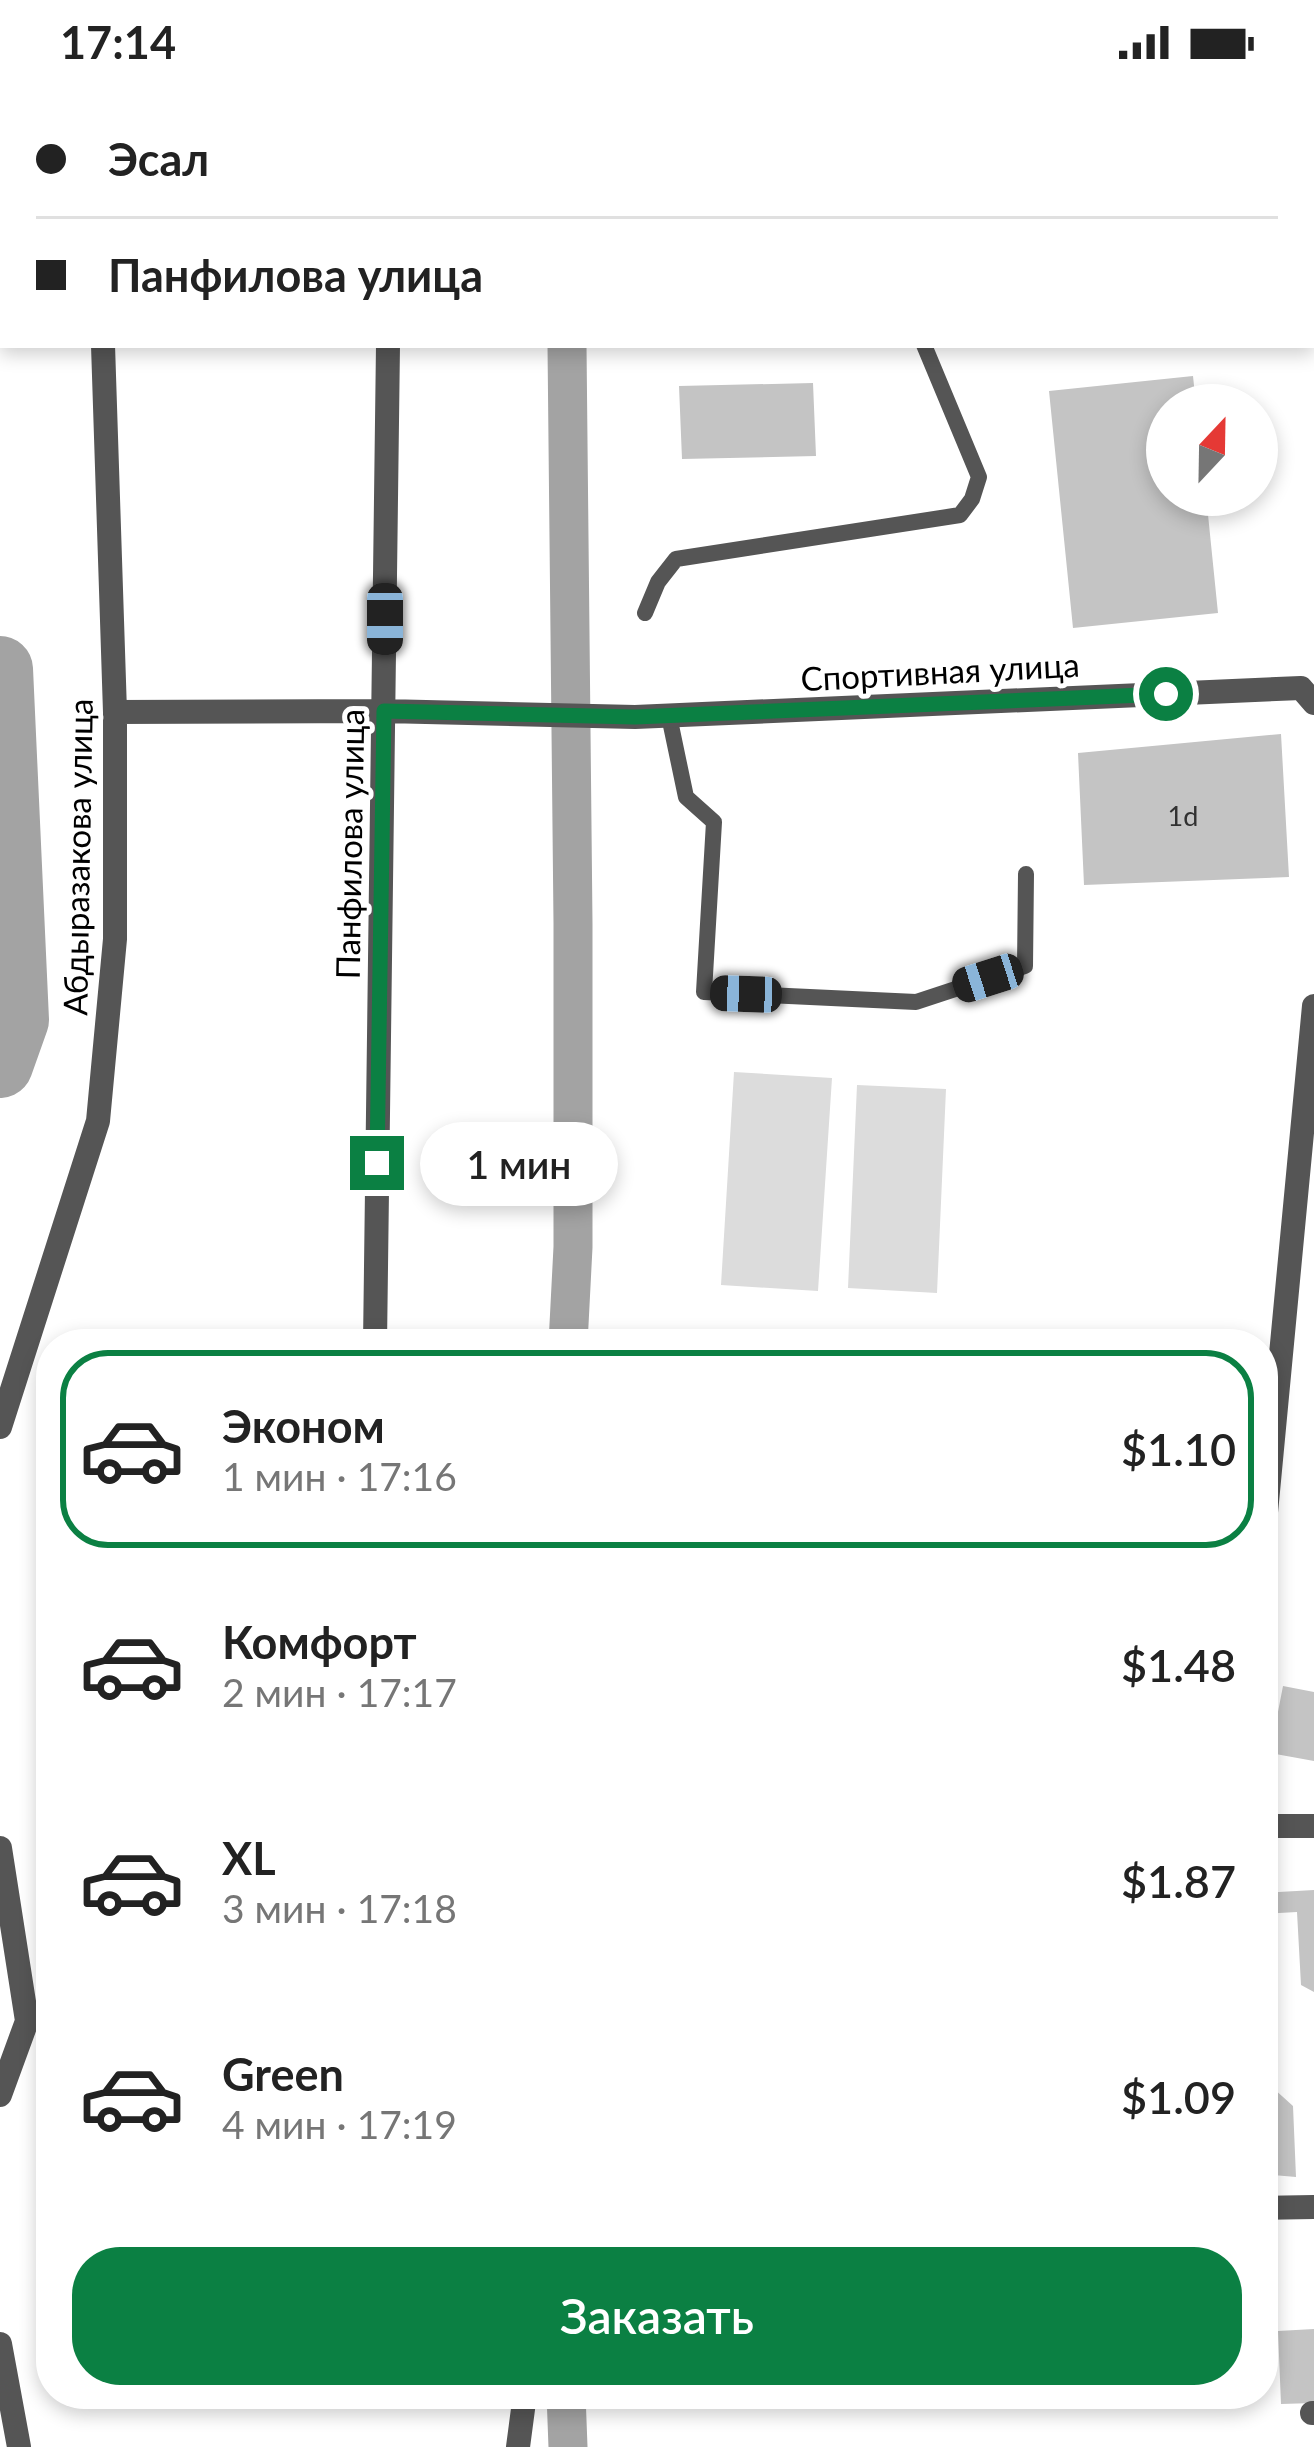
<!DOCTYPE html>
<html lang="ru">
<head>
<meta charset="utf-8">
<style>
	:root { --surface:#fff; --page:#f2f2f2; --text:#222; --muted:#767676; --line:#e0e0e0; --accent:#0b8043 }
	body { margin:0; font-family:Lato,sans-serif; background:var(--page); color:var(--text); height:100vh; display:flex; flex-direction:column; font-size:45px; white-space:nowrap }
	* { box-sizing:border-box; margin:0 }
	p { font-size:39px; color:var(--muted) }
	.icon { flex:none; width:66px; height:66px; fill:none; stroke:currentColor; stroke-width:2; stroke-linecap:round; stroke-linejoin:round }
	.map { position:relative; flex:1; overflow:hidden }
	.panel { position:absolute; left:36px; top:1245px; width:1242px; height:1080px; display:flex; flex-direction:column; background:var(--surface); border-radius:48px; box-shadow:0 6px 18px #0003 }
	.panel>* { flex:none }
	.hud { position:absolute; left:0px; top:0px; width:1314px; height:264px; box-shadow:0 6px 18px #0003; display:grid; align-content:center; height:264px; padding:0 36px; background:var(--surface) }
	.needle { width:78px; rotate:22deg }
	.fabs { position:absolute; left:1146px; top:300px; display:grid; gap:24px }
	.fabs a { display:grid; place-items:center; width:132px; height:132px; border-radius:50%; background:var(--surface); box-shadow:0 6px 18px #0003; font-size:60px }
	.end { position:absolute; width:54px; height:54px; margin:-27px; border:15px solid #0b8043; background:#fff; box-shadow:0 0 0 6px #fff }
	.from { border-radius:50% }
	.bubble { position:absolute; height:84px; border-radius:42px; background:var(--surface); box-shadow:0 6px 18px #0003; font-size:39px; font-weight:600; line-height:84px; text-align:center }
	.car { position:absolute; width:36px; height:72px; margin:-36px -18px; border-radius:15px; box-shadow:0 0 9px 3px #0007; background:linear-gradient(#222 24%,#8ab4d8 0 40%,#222 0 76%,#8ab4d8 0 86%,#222 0) }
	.hud b { display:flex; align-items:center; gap:42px; height:114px; font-size:45px }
	.hud b+b { border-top:3px solid var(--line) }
	.hud i { width:30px; height:30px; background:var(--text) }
	ul { padding:21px 0 0; list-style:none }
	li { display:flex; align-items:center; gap:36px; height:198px; margin:0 24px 18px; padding:0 12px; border:6px solid transparent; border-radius:48px }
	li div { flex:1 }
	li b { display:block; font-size:45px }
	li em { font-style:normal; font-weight:600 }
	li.active { border-color:var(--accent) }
	li>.icon { width:108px; height:108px; stroke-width:1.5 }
	.action { display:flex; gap:24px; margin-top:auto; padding:24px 36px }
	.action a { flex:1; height:138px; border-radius:48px; background:var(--accent); color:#fff; font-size:48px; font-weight:600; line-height:138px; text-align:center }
	.status { display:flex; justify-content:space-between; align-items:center; height:84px; padding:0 60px; background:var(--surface); direction:ltr }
	.status svg { height:33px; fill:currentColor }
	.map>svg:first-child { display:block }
</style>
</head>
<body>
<div class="status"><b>17:14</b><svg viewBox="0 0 49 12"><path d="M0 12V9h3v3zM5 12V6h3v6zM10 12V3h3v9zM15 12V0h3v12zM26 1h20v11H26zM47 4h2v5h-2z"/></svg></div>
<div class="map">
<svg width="1314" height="2363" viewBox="0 0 1314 2363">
	<rect width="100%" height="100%" fill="#fff"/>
	<path fill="#dcdcdc" d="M 734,988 L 832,994 L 818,1207 L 721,1201 Z
		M 857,1001 L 946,1005 L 937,1209 L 848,1204 Z"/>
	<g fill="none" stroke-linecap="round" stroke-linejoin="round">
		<path stroke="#a3a3a3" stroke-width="39" d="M 606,3 L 607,0
			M 567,261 L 573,839 L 573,1163 L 568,1260
			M 566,2310 L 568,2363"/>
		<path stroke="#a3a3a3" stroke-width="66" d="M 0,585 L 16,936 L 0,981"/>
	</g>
	<path fill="#c4c4c4" d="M 1193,292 L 1196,321 L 1167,321 L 1167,411 L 1206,411 L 1218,529 L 1073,544 L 1049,307 Z
		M 813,299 L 816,372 L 682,375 L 679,302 Z
		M 1281,650 L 1289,793 L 1084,801 L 1078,669 Z
		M 1283,1602 L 1314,1608 L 1314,1677 L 1270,1669 Z
		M 1314,1806 L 1314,1908 L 1301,1901 L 1297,1828 L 1263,1830 L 1263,1809 Z
		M 1263,1995 L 1293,2022 L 1296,2093 L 1263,2090 Z
		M 1314,2245 L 1314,2319 L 1281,2320 L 1278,2247 Z"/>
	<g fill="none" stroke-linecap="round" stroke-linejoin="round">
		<path stroke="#555" stroke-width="16" d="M 912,3 L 912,0
			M 645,529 L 658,498 L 676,475 L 960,431 L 972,415 L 979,393 L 924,261
			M 669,632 L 686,713 L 714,738 L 704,908 L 916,918 L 1025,882 L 1026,790"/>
		<path stroke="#555" stroke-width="24" d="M 86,0 L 86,3
			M 391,3 L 391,0
			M 115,628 L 384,627 L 635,633 L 1301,604 L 1314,619
			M 375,1260 L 388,261
			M 0,1343 L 98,1037 L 115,855 L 115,628 L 103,261
			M 1263,1460 L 1314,922
			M 1263,1742 L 1314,1742
			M 0,1764 L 27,1937 L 0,2011
			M 1263,2124 L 1314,2123
			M 0,2260 L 19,2363
			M 1312,2329 L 1314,2329
			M 518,2363 L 525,2310"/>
	</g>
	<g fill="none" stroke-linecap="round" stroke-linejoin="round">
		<path stroke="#0b8043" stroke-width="15" d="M 377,1079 L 384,627 L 635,633 L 1166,610"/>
	</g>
	<g text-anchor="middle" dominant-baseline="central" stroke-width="10" stroke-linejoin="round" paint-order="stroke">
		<g font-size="27" fill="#313131">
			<text x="1183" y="731">1d</text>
		</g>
		<g font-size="33" fill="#000" stroke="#fff">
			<text transform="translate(940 587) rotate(-3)">Спортивная улица</text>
			<text transform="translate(349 760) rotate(-89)">Панфилова улица</text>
			<text transform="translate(77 773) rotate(-89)">Абдыразакова улица</text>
		</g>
	</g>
</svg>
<div class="fabs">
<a><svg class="needle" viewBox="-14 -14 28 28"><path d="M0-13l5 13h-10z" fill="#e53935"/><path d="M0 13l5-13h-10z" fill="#767676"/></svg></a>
</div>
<i class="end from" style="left:1166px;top:610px"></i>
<i class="end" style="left:377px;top:1079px"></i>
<div class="bubble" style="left:420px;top:1038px;width:198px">1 мин</div>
<i class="car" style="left:385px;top:535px;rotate:180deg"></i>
<i class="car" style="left:988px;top:894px;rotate:252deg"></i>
<i class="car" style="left:746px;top:910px;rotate:272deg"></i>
<div class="hud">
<b><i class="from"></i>Эсал</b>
<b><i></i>Панфилова улица</b>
</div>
<section class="panel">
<ul>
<li class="active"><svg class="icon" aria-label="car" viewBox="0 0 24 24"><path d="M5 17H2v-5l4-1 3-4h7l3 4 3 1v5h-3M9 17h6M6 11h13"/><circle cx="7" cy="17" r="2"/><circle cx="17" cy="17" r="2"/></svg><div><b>Эконом</b><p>1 мин · 17:16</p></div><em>$1.10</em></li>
<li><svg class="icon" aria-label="car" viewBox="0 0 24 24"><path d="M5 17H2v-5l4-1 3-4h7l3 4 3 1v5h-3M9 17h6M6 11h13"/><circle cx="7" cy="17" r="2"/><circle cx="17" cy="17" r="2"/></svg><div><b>Комфорт</b><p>2 мин · 17:17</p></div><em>$1.48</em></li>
<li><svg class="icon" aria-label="car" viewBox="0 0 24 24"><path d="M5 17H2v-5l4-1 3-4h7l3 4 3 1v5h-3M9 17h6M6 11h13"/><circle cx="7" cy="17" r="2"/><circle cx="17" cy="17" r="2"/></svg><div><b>XL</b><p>3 мин · 17:18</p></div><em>$1.87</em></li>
<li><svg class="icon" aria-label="car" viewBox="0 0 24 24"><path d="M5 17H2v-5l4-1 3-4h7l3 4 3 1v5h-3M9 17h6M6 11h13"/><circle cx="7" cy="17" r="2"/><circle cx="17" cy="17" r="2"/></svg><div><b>Green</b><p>4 мин · 17:19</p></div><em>$1.09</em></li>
</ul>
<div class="action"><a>Заказать</a></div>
</section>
</div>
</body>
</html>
